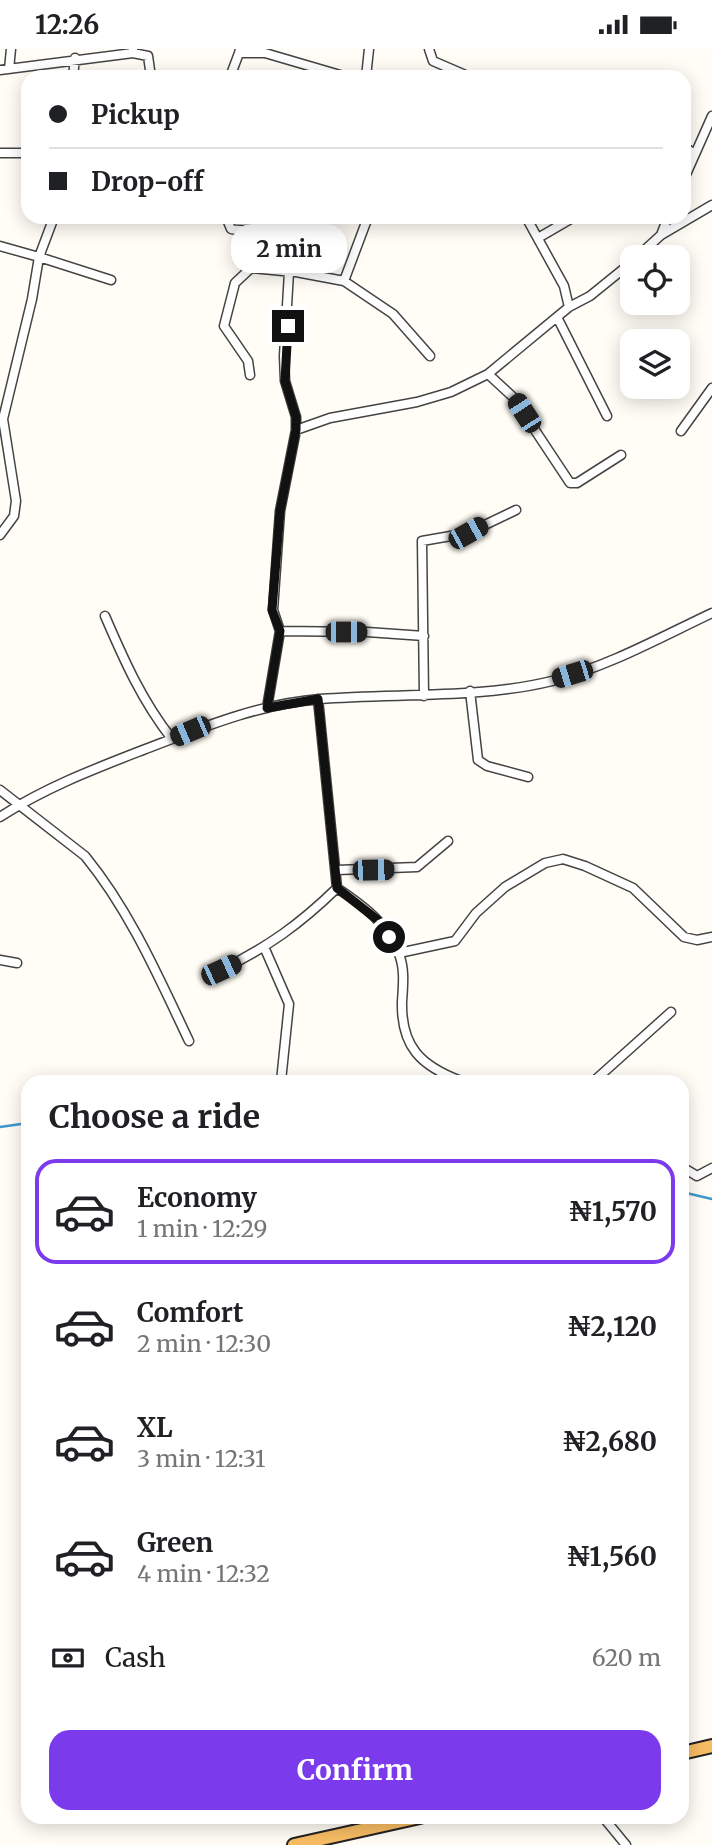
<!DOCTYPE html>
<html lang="en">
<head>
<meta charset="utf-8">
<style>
	:root { --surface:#fff; --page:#f6f6f6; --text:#202124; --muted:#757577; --line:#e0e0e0; --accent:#7c3aed }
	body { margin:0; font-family:Merriweather,serif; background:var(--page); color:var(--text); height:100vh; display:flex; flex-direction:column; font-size:26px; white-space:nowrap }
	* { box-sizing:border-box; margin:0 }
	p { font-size:23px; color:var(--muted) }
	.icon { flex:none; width:38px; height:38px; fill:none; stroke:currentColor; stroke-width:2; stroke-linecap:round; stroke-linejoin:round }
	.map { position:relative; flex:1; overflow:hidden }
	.panel { position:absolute; left:21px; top:1026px; width:668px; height:749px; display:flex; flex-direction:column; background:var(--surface); border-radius:21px; box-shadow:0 4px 18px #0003 }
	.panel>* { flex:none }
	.top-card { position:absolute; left:21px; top:21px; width:670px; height:154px; border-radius:21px; box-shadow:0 4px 18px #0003; display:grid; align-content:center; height:154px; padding:0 28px; background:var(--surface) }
	.tools { position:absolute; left:620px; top:196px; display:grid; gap:14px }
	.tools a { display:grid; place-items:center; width:70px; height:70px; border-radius:14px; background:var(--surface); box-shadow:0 4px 18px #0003; font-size:35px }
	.end { position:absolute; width:32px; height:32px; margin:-16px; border:9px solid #111; background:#fff; box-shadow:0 0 0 4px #fff }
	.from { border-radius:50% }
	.bubble { position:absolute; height:49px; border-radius:21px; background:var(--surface); box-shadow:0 4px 18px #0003; font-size:23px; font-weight:700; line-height:49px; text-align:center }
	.car { position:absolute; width:21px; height:42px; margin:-21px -10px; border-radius:9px; box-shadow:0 0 5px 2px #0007; background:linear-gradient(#222 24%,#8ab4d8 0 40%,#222 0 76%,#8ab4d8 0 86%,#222 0) }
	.top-card b { display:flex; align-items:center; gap:24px; height:66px; font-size:26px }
	.top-card b+b { border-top:2px solid var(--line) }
	.top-card i { width:18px; height:18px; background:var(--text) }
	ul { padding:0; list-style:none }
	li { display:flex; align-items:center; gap:21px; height:105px; margin:0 14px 10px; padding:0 14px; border:4px solid transparent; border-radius:21px }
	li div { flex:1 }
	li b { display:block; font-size:26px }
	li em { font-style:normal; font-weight:700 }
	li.current { border-color:var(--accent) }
	li>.icon { width:63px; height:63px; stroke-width:1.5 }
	h2 { padding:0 28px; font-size:32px; line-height:84px }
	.pay { display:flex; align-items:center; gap:18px; height:77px; padding:0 28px; font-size:26px }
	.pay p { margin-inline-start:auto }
	.action { display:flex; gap:14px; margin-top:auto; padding:14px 28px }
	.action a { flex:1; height:80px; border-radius:21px; background:var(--accent); color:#fff; font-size:28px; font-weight:700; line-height:80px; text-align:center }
	.status { display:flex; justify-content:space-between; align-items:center; height:49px; padding:0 35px; background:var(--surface); direction:ltr }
	.status svg { height:19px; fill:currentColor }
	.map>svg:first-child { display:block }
</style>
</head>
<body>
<div class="status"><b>12:26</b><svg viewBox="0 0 49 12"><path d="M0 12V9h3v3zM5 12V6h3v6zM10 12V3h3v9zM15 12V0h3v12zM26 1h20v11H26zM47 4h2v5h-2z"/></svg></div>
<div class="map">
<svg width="712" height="1796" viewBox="0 0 712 1796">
	<rect width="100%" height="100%" fill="#fffdf5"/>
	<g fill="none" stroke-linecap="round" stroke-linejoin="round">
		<path stroke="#3f96cf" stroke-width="2.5" d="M 0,1078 L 28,1074
			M 682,1143 L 712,1150"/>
		<defs>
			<path id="minor" d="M 240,0 L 239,4 L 265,4 L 347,28
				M 429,0 L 433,12 L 470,28
				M 133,4 L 148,7 L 151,28
				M 9,20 L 11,0
				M 0,21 L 133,4 L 133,0
				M 73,28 L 75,9
				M 230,28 L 239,4
				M 366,28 L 369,0
				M 684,97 L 694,105
				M 0,104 L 28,104
				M 684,130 L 712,67
				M 54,168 L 39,208 L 111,231
				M 226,168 L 231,180 C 257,186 272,170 299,186
				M 526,168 L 564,237 L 569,258
				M 661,186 L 712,156
				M 538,189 L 574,168
				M 0,197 L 39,208 L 32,250 L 3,370 L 16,452 L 14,467 L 0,486
				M 637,208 L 661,186 L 668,168
				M 291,219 L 296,223 L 344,232 L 393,265 L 430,307
				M 344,232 L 368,168
				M 557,268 L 607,367
				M 488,325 L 513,348 L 570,434 L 577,434 L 621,406
				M 250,326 L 248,312 L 224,277 L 235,234 L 251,219 L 293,223
				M 296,381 L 330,369 L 417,353 L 451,343 L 488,325 L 569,258 L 590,247 L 632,213
				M 681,382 L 712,339
				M 105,567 C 124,611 142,652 172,690
				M 280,582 L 367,583 L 424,587
				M 470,642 L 478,711 L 487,717 L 528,728
				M 424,647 L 422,492 L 468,484 L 516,461
				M 267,659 L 280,582 L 273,561 L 280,462 L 296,381 L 296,368 L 285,332 L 284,307 L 289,223 L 307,168
				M 0,741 L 85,807 C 130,862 159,929 189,992
				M 0,768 C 44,739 94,720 143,701 C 201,679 258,655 320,650 C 395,644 479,650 552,632 C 609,617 659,589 712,564
				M 337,821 L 417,818 L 448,792
				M 337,839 C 361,855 390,876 399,905 C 405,920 403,937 402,953 C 401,998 421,1017 461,1032
				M 265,900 L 289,955 L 281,1032
				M 399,904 L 455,892 L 476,864 L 505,838 L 545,814 L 563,810 L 585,817 L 633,839 L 684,888 L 697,891 L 712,888
				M 0,911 L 17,914
				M 221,921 C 268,898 300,875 337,839 L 318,650
				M 479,1032 L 508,1032
				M 594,1032 L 671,963
				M 682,1118 L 697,1127 L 712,1119
				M 603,1768 L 626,1796"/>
			<path id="trunk" d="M 682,1704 L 712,1697
				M 294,1796 L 420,1768"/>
		</defs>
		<use href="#minor" stroke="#444" stroke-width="11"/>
		<use href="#trunk" stroke="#222" stroke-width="16"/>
		<use href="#minor" stroke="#fff" stroke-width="8"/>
		<use href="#trunk" stroke="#f7bc64" stroke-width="12"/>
	</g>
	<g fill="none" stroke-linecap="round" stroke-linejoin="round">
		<path stroke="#111" stroke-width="9" d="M 288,277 L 285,332 L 296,368 L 296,381 L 280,462 L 272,561 L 280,582 L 267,659 L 318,650 L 337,839 L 379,872 L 389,888"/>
	</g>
</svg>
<div class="tools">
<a><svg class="icon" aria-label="locate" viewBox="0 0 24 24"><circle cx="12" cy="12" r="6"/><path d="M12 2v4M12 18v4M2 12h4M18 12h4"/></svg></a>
<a><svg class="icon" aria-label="layers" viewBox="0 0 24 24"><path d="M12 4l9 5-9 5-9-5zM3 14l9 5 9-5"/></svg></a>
</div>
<i class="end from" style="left:389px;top:888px"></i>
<i class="end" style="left:288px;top:277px"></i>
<div class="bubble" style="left:231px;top:175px;width:116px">2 min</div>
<i class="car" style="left:524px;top:364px;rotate:327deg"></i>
<i class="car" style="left:468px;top:484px;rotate:61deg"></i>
<i class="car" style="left:346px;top:583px;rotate:90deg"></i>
<i class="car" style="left:572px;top:625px;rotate:253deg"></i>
<i class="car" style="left:190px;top:682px;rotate:247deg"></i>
<i class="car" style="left:373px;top:821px;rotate:89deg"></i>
<i class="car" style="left:221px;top:921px;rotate:65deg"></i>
<div class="top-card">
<b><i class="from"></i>Pickup</b>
<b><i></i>Drop-off</b>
</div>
<section class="panel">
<h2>Choose a ride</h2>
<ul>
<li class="current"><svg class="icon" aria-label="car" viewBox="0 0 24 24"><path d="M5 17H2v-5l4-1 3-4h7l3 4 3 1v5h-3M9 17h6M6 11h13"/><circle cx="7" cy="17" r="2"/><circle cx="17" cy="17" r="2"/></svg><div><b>Economy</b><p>1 min · 12:29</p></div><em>₦1,570</em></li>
<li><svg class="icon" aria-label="car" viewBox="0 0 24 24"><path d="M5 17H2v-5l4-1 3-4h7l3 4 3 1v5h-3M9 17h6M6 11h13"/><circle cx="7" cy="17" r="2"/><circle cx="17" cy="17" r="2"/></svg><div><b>Comfort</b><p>2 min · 12:30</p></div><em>₦2,120</em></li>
<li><svg class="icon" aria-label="car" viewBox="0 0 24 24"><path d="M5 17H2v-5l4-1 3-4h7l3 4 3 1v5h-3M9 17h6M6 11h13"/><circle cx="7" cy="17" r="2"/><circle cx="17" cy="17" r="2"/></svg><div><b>XL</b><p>3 min · 12:31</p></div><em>₦2,680</em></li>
<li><svg class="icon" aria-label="car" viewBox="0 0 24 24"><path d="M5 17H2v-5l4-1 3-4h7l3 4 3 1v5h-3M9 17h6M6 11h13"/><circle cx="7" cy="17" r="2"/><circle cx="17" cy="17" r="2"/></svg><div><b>Green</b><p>4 min · 12:32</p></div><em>₦1,560</em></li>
</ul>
<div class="pay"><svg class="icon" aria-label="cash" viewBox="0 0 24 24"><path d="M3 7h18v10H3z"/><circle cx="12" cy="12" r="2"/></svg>Cash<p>620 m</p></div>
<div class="action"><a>Confirm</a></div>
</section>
</div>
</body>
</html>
